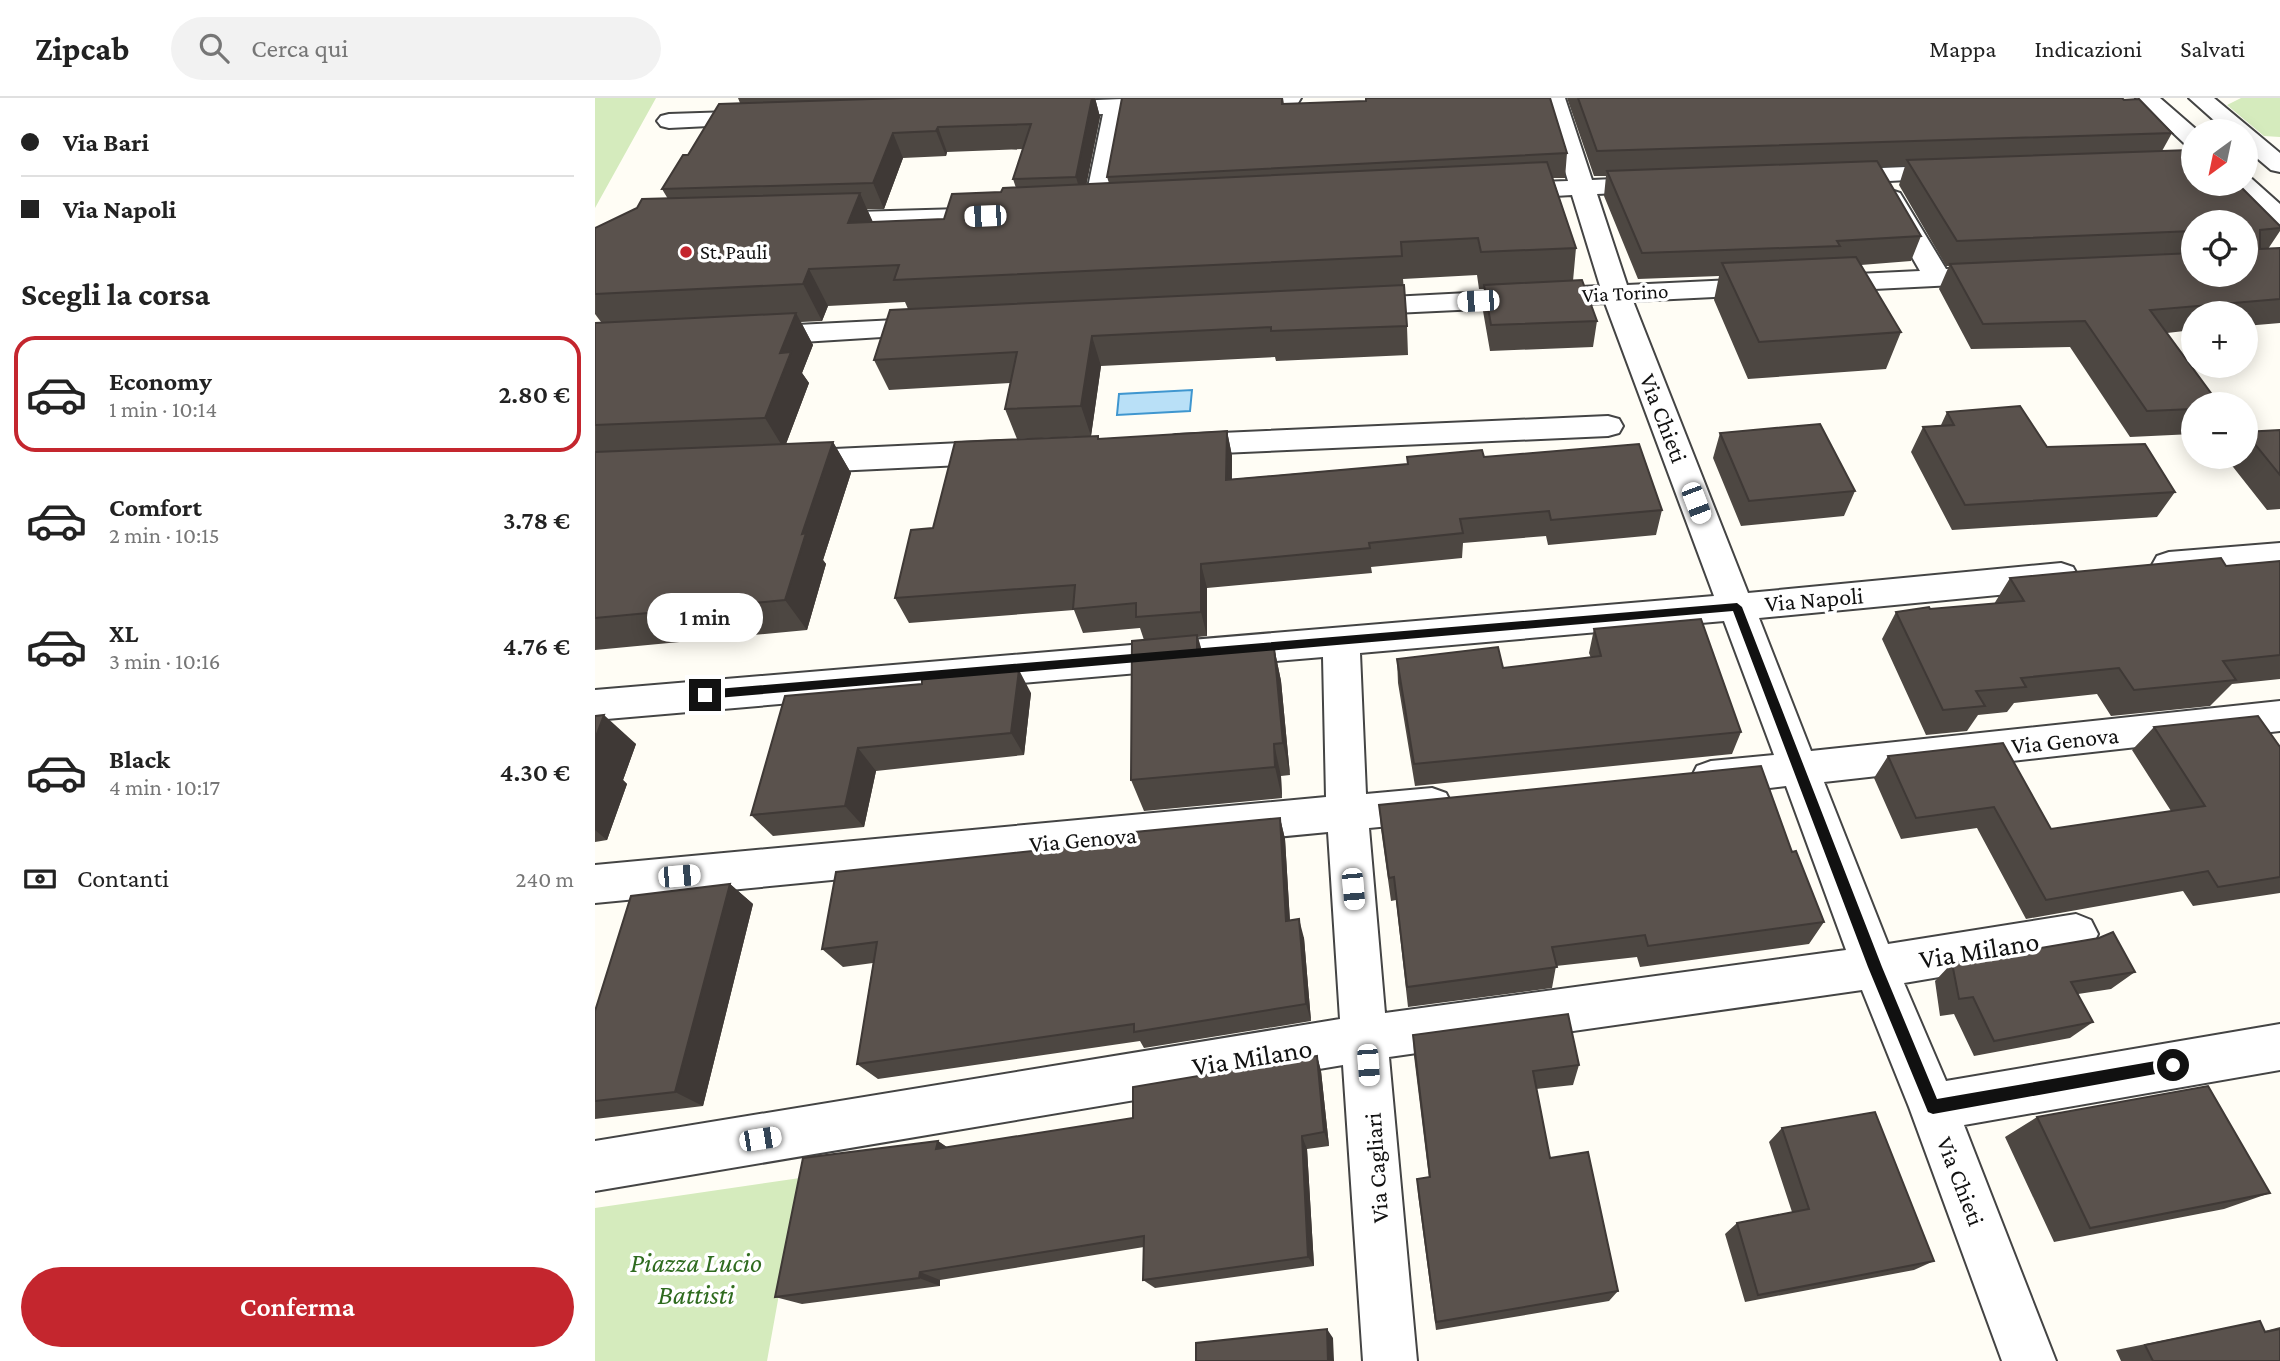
<!DOCTYPE html>
<html lang="it">
<head>
<meta charset="utf-8">
<style>
	:root { --surface:#fff; --page:#f2f2f2; --text:#222; --muted:#767676; --line:#e0e0e0; --accent:#c4262e }
	body { margin:0; font-family:"Crimson Pro",serif; background:var(--page); color:var(--text); height:100vh; display:flex; flex-direction:column; font-size:26px; white-space:nowrap }
	* { box-sizing:border-box; margin:0 }
	p { font-size:23px; color:var(--muted) }
	.icon { flex:none; width:38px; height:38px; fill:none; stroke:currentColor; stroke-width:2; stroke-linecap:round; stroke-linejoin:round }
	.map { position:relative; flex:1; overflow:hidden }
	.details { display:flex; flex-direction:column; background:var(--surface); width:595px }
	.details>* { flex:none }
	.banner { display:grid; align-content:center; height:154px; padding:0 21px; background:var(--surface) }
	.needle { width:46px; rotate:213deg }
	.controls { position:absolute; left:1586px; top:21px; display:grid; gap:14px }
	.controls a { display:grid; place-items:center; width:77px; height:77px; border-radius:50%; background:var(--surface); box-shadow:0 4px 18px #0003; font-size:35px }
	.end { position:absolute; width:32px; height:32px; margin:-16px; border:9px solid #111; background:#fff; box-shadow:0 0 0 4px #fff }
	.from { border-radius:50% }
	.bubble { position:absolute; height:49px; border-radius:24px; background:var(--surface); box-shadow:0 4px 18px #0003; font-size:23px; font-weight:600; line-height:49px; text-align:center }
	.car { position:absolute; width:21px; height:42px; margin:-21px -10px; border-radius:9px; box-shadow:0 0 5px 2px #0007; background:linear-gradient(#fff 24%,#345 0 40%,#fff 0 76%,#345 0 86%,#fff 0) }
	.banner b { display:flex; align-items:center; gap:24px; height:66px; font-size:26px }
	.banner b+b { border-top:2px solid var(--line) }
	.banner i { width:18px; height:18px; background:var(--text) }
	ul { padding:0; list-style:none }
	li { display:flex; align-items:center; gap:21px; height:116px; margin:0 14px 10px; padding:0 7px; border:4px solid transparent; border-radius:21px }
	li div { flex:1 }
	li b { display:block; font-size:26px }
	li em { font-style:normal; font-weight:600 }
	li.on { border-color:var(--accent) }
	li>.icon { width:63px; height:63px; stroke-width:1.5 }
	h2 { padding:0 21px; font-size:32px; line-height:84px }
	.pay { display:flex; align-items:center; gap:18px; height:77px; padding:0 21px; font-size:26px }
	.pay p { margin-inline-start:auto }
	.button { display:flex; gap:14px; margin-top:auto; padding:14px 21px }
	.button a { flex:1; height:80px; border-radius:42px; background:var(--accent); color:#fff; font-size:28px; font-weight:600; line-height:80px; text-align:center }
	header { display:flex; align-items:center; gap:42px; box-sizing:border-box; height:98px; padding:0 35px; background:var(--surface); border-bottom:2px solid var(--line) }
	header strong { font-size:33px }
	nav { display:flex; gap:38px; margin-inline-start:auto; font-size:24px }
	.search { width:490px; height:63px; background:var(--page); display:flex; align-items:center; gap:18px; box-sizing:border-box; padding:0 24px; border-radius:38px; color:var(--muted); font-size:26px }
	main { display:flex; flex:1; min-height:0 }
	.map>svg:first-child { display:block }
</style>
</head>
<body>
<header>
<strong>Zipcab</strong>
<div class="search"><svg class="icon" aria-label="search" viewBox="0 0 24 24"><circle cx="10" cy="10" r="6"/><path d="M15 15l6 6"/></svg>Cerca qui</div>
<nav><a>Mappa</a><a>Indicazioni</a><a>Salvati</a></nav>
</header>
<main>
<section class="details">
<div class="banner">
<b><i class="from"></i>Via Bari</b>
<b><i></i>Via Napoli</b>
</div>
<h2>Scegli la corsa</h2>
<ul>
<li class="on"><svg class="icon" aria-label="car" viewBox="0 0 24 24"><path d="M5 17H2v-5l4-1 3-4h7l3 4 3 1v5h-3M9 17h6M6 11h13"/><circle cx="7" cy="17" r="2"/><circle cx="17" cy="17" r="2"/></svg><div><b>Economy</b><p>1 min · 10:14</p></div><em>2.80 €</em></li>
<li><svg class="icon" aria-label="car" viewBox="0 0 24 24"><path d="M5 17H2v-5l4-1 3-4h7l3 4 3 1v5h-3M9 17h6M6 11h13"/><circle cx="7" cy="17" r="2"/><circle cx="17" cy="17" r="2"/></svg><div><b>Comfort</b><p>2 min · 10:15</p></div><em>3.78 €</em></li>
<li><svg class="icon" aria-label="car" viewBox="0 0 24 24"><path d="M5 17H2v-5l4-1 3-4h7l3 4 3 1v5h-3M9 17h6M6 11h13"/><circle cx="7" cy="17" r="2"/><circle cx="17" cy="17" r="2"/></svg><div><b>XL</b><p>3 min · 10:16</p></div><em>4.76 €</em></li>
<li><svg class="icon" aria-label="car" viewBox="0 0 24 24"><path d="M5 17H2v-5l4-1 3-4h7l3 4 3 1v5h-3M9 17h6M6 11h13"/><circle cx="7" cy="17" r="2"/><circle cx="17" cy="17" r="2"/></svg><div><b>Black</b><p>4 min · 10:17</p></div><em>4.30 €</em></li>
</ul>
<div class="pay"><svg class="icon" aria-label="cash" viewBox="0 0 24 24"><path d="M3 7h18v10H3z"/><circle cx="12" cy="12" r="2"/></svg>Contanti<p>240 m</p></div>
<div class="button"><a>Conferma</a></div>
</section>
<div class="map">
<svg width="1685" height="1263" viewBox="0 0 1685 1263">
	<rect width="100%" height="100%" fill="#fffdf5"/>
	<path fill="#d5ebbd" d="M 0,0 L 61,0 L 0,110 Z
		M 1646,0 L 1685,0 L 1685,39 L 1669,38 L 1632,7 Z
		M 205,1080 L 172,1263 L 0,1263 L 0,1110 Z"/>
	<path fill="#b9e0f7" stroke="#3f96cf" stroke-width="2" d="M 597,292 L 595,313 L 522,317 L 524,296 Z"/>
	<g fill="none" stroke-linecap="round" stroke-linejoin="round">
		<defs>
			<path id="minor" d="M 554,0 L 579,0 L 587,6 L 584,11 L 531,15 L 514,114 L 510,119 L 501,122 L 492,119 L 488,114 L 508,16 L 450,18 L 442,16 L 439,11 L 442,6 L 450,4 Z
				M 627,0 L 706,0 L 703,5 L 695,7 L 636,10 L 628,8 L 625,3 Z
				M 948,0 L 970,0 L 997,82 L 1063,79 L 1072,81 L 1075,86 L 1072,91 L 1063,93 L 1002,96 L 1032,187 L 1325,173 L 1283,100 L 1287,95 L 1296,92 L 1305,95 L 1351,171 L 1400,169 L 1410,171 L 1414,177 L 1410,183 L 1400,185 L 1038,203 L 1153,495 L 1466,465 L 1478,469 L 1483,478 L 1478,487 L 1466,491 L 1164,520 L 1216,653 L 1685,603 L 1685,633 L 1229,684 L 1293,846 L 1481,816 L 1496,822 L 1503,836 L 1496,850 L 1481,856 L 1309,885 L 1351,983 L 1685,926 L 1685,972 L 1369,1027 L 1461,1263 L 1407,1263 L 1314,1009 L 1267,892 L 794,959 L 822,1263 L 768,1263 L 748,967 L 0,1093 L 0,1043 L 745,921 L 733,734 L 0,805 L 0,767 L 731,699 L 728,559 L 0,622 L 0,592 L 1119,498 L 1010,205 L 757,217 L 747,215 L 743,209 L 747,203 L 757,201 L 1005,188 L 977,97 L 910,101 L 901,98 L 897,93 L 901,88 L 910,85 L 973,83 ZM 1129,523 L 1179,657 L 1116,663 L 1102,668 L 1096,680 L 1102,692 L 1116,697 L 1191,688 L 1251,852 L 790,915 L 774,730 L 837,724 L 851,719 L 857,707 L 851,695 L 837,690 L 771,696 L 765,555 Z
				M 1541,0 L 1565,0 L 1603,33 L 1598,33 L 1598,48 L 1590,46 Z
				M 1594,0 L 1619,0 L 1685,55 L 1685,74 L 1676,72 L 1650,50 L 1650,33 L 1631,33 Z
				M 166,13 L 174,15 L 178,20 L 174,25 L 74,30 L 66,28 L 62,23 L 66,18 L 74,16 Z
				M 1360,67 L 1369,69 L 1372,74 L 1369,79 L 1238,86 L 1229,84 L 1226,79 L 1229,74 L 1238,72 Z
				M 1650,79 L 1657,81 L 1685,106 L 1685,127 L 1676,124 L 1636,86 L 1650,86 Z
				M 402,110 L 411,113 L 415,118 L 411,123 L 224,131 L 215,128 L 211,123 L 215,118 L 224,115 Z
				M 341,220 L 351,223 L 355,229 L 351,235 L 160,247 L 150,244 L 146,238 L 150,232 L 160,229 Z
				M 1013,318 L 1024,321 L 1028,328 L 1024,335 L 1013,338 L 581,357 L 570,354 L 565,347 L 570,340 L 581,337 Z
				M 409,343 L 420,347 L 425,354 L 420,361 L 409,365 L 197,375 L 186,372 L 181,364 L 186,356 L 197,353 Z
				M 1685,445 L 1685,469 L 1574,480 L 1562,476 L 1557,467 L 1562,458 L 1574,454 Z"/>
		</defs>
		<use href="#minor" stroke="#444" stroke-width="4"/>
		<use href="#minor" fill="#fff" fill-rule="evenodd"/>
	</g>
	<path fill="#4d4742" fill-rule="evenodd" d="M 143,0 L 500,0 L 505,19 L 491,86 L 514,85 L 512,79 L 688,0 L 689,6 L 770,3 L 770,0 L 972,55 L 970,80 L 958,80 L 981,150 L 978,183 L 1002,223 L 998,249 L 895,253 L 888,213 L 889,191 L 884,191 L 882,177 L 808,181 L 812,228 L 813,257 L 681,263 L 680,259 L 506,268 L 496,338 L 422,341 L 410,311 L 415,285 L 294,292 L 279,262 L 313,211 L 310,204 L 233,208 L 227,223 L 206,224 L 218,247 L 207,275 L 214,285 L 191,346 L 238,344 L 256,375 L 228,462 L 231,466 L 212,532 L 0,552 L 0,225 L 6,224 L 0,216 L 0,130 L 73,101 L 67,91 L 93,57 L 145,5 ZM 428,51 L 418,81 L 421,90 L 406,94 L 349,121 L 278,124 L 272,111 L 289,111 L 308,60 L 351,58 L 352,54 Z
		M 972,0 L 1527,0 L 1577,35 L 1567,53 L 1598,86 L 1685,128 L 1685,133 L 1673,151 L 1685,150 L 1685,225 L 1650,228 L 1650,215 L 1598,215 L 1598,232 L 1572,235 L 1598,306 L 1598,336 L 1535,339 L 1475,249 L 1376,251 L 1344,191 L 1354,168 L 1351,168 L 1304,87 L 1310,68 L 1285,69 L 1326,138 L 1316,163 L 1266,167 L 1306,234 L 1291,271 L 1153,281 L 1119,202 L 1124,178 L 1043,181 L 1009,98 L 1011,78 L 999,78 ZM 1598,124 L 1650,124 L 1598,177 Z
		M 1352,314 L 1452,349 L 1580,394 L 1562,419 L 1357,432 L 1316,354 L 1328,329 L 1346,327 Z
		M 1685,332 L 1685,411 L 1672,412 L 1631,360 L 1650,359 L 1650,334 Z
		M 632,333 L 637,358 L 637,381 L 812,366 L 812,359 L 889,359 L 1067,412 L 1061,437 L 953,447 L 951,438 L 868,445 L 867,460 L 776,469 L 777,475 L 612,490 L 612,538 L 603,539 L 608,557 L 679,549 L 686,583 L 695,677 L 686,678 L 687,700 L 549,713 L 536,682 L 549,542 L 545,530 L 488,535 L 479,512 L 314,525 L 300,500 L 338,430 L 503,338 L 504,341 Z
		M 1125,335 L 1260,393 L 1249,418 L 1146,428 L 1118,360 Z
		M 1685,463 L 1685,581 L 1637,586 L 1615,608 L 1516,618 L 1502,596 L 1419,605 L 1412,614 L 1383,617 L 1372,633 L 1331,637 L 1287,541 L 1301,514 L 1399,506 L 1415,480 L 1631,468 Z
		M 999,531 L 1146,634 L 1137,656 L 820,688 L 803,585 L 802,561 L 908,570 L 996,560 L 994,555 Z
		M 436,595 L 429,657 L 281,673 L 269,729 L 178,738 L 156,717 L 190,598 Z
		M 0,618 L 41,646 L 28,682 L 32,686 L 12,742 L 0,744 Z
		M 1559,629 L 1685,649 L 1685,795 L 1598,808 L 1588,793 L 1431,821 L 1382,730 L 1306,741 L 1279,680 L 1293,658 L 1456,731 L 1576,713 L 1537,652 Z
		M 784,707 L 1197,754 L 1229,824 L 1214,846 L 1045,869 L 1042,859 L 961,868 L 957,890 L 813,909 L 801,802 L 796,803 L 786,731 Z
		M 685,720 L 690,741 L 695,823 L 709,840 L 716,923 L 549,950 L 545,943 L 283,981 L 262,966 L 278,865 L 248,869 L 227,851 L 540,742 Z
		M 135,786 L 158,806 L 108,1008 L 0,1021 L 0,913 Z
		M 1357,865 L 1540,874 L 1516,891 L 1483,896 L 1498,924 L 1475,940 L 1379,958 L 1359,916 L 1345,918 L 1340,883 Z
		M 818,937 L 984,967 L 978,987 L 941,991 L 955,1060 L 1023,1193 L 1014,1203 L 841,1232 L 823,1096 L 822,1081 L 834,1080 L 819,958 Z
		M 722,958 L 726,973 L 734,1048 L 712,1051 L 719,1168 L 560,1190 L 548,1182 L 549,1149 L 345,1182 L 345,1188 L 207,1206 L 180,1199 L 343,1043 L 352,1049 L 538,1020 Z
		M 1442,1019 L 1675,1095 L 1629,1111 L 1459,1144 L 1410,1039 Z
		M 1187,1030 L 1339,1163 L 1319,1172 L 1150,1204 L 1130,1136 L 1142,1125 L 1197,1114 L 1174,1044 Z
		M 1665,1223 L 1670,1233 L 1685,1229 L 1685,1263 L 1526,1263 L 1521,1252 Z"/>
	<path fill="#3f3936" d="M 497,0 L 500,0 L 505,19 L 488,104 L 481,79 Z
		M 343,29 L 352,54 L 351,58 L 341,33 Z
		M 298,35 L 308,60 L 289,111 L 278,85 Z
		M 265,95 L 281,132 L 253,125 Z
		M 214,171 L 233,208 L 227,223 L 208,186 Z
		M 201,215 L 218,247 L 207,275 L 214,285 L 189,351 L 170,320 L 185,255 Z
		M 497,238 L 506,268 L 496,338 L 486,308 Z
		M 632,333 L 637,358 L 636,407 L 631,382 Z
		M 238,344 L 256,375 L 228,462 L 231,466 L 212,532 L 190,502 L 207,436 Z
		M 606,466 L 612,490 L 612,538 L 606,514 Z
		M 602,537 L 612,572 L 602,558 Z
		M 679,549 L 686,583 L 695,677 L 688,645 Z
		M 424,572 L 436,595 L 429,657 L 416,635 Z
		M 9,617 L 41,646 L 28,682 L 32,686 L 12,742 L 0,732 L 0,641 Z
		M 679,646 L 686,678 L 687,700 L 680,669 Z
		M 263,650 L 281,673 L 269,729 L 250,708 Z
		M 685,720 L 690,741 L 696,842 L 691,823 Z
		M 135,786 L 158,806 L 108,1008 L 80,994 Z
		M 704,821 L 709,840 L 716,923 L 711,906 Z
		M 722,958 L 726,973 L 734,1048 L 729,1034 Z
		M 707,1038 L 712,1051 L 719,1168 L 713,1159 Z
		M 343,1043 L 361,1056 L 341,1051 Z
		M 325,1174 L 345,1182 L 345,1188 L 324,1180 Z
		M 732,1231 L 738,1240 L 739,1263 L 733,1263 Z"/>
	<path fill="#5a524d" stroke="#3f3936" stroke-width="2" d="M 308,0 L 497,0 L 481,79 L 418,81 L 436,26 L 343,29 L 341,33 L 298,35 L 278,85 L 67,91 L 88,57 L 93,57 L 124,6 Z
		M 527,0 L 687,0 L 687,6 L 771,3 L 771,0 L 955,0 L 972,55 L 512,79 Z
		M 983,0 L 1527,0 L 1529,2 L 1544,1 L 1577,35 L 1002,53 Z
		M 1595,52 L 1598,55 L 1598,86 L 1643,86 L 1685,128 L 1685,130 L 1665,132 L 1665,151 L 1685,150 L 1685,201 L 1555,212 L 1624,306 L 1598,306 L 1598,311 L 1552,313 L 1490,223 L 1388,226 L 1355,166 L 1598,155 L 1598,177 L 1650,177 L 1650,124 L 1598,124 L 1598,133 L 1362,143 L 1312,62 Z
		M 1282,63 L 1326,138 L 1242,143 L 1245,148 L 1047,155 L 1012,73 Z
		M 952,64 L 981,150 L 886,154 L 883,140 L 806,144 L 807,158 L 299,182 L 304,167 L 214,171 L 208,186 L 0,196 L 0,130 L 42,110 L 47,101 L 265,95 L 253,125 L 349,121 L 357,96 L 406,94 L 408,90 Z
		M 1261,159 L 1306,234 L 1164,244 L 1127,165 Z
		M 987,182 L 1002,223 L 896,227 L 889,187 Z
		M 809,187 L 812,228 L 676,233 L 676,229 L 497,238 L 486,308 L 410,311 L 422,254 L 279,262 L 295,212 Z
		M 201,215 L 185,255 L 196,254 L 170,320 L 0,327 L 0,225 Z
		M 1425,308 L 1452,349 L 1550,346 L 1580,394 L 1370,407 L 1328,329 L 1359,327 L 1352,314 Z
		M 1225,326 L 1260,393 L 1154,403 L 1125,335 Z
		M 1685,332 L 1685,377 L 1650,334 Z
		M 632,333 L 631,382 L 813,366 L 812,359 L 887,352 L 889,359 L 1044,346 L 1067,412 L 956,422 L 954,413 L 865,421 L 868,435 L 774,445 L 775,450 L 606,466 L 606,514 L 541,519 L 541,505 L 478,511 L 480,487 L 300,500 L 316,432 L 338,430 L 360,344 L 503,338 L 503,341 Z
		M 238,344 L 207,436 L 211,435 L 190,502 L 0,520 L 0,354 Z
		M 1626,460 L 1631,468 L 1685,463 L 1685,557 L 1628,563 L 1641,582 L 1539,592 L 1524,570 L 1426,580 L 1431,589 L 1381,593 L 1390,608 L 1348,612 L 1301,514 L 1334,509 L 1335,511 L 1429,503 L 1415,480 Z
		M 1106,521 L 1146,634 L 819,666 L 802,561 L 903,549 L 908,570 L 1006,558 L 999,531 Z
		M 602,537 L 602,558 L 679,549 L 688,645 L 679,646 L 680,669 L 536,682 L 537,543 Z
		M 424,572 L 416,635 L 263,650 L 250,708 L 156,717 L 190,598 L 327,586 L 327,581 Z
		M 9,617 L 0,641 L 0,618 Z
		M 1663,618 L 1685,649 L 1685,779 L 1623,789 L 1613,773 L 1451,802 L 1399,709 L 1321,720 L 1293,658 L 1408,645 L 1456,731 L 1610,708 L 1559,629 Z
		M 1166,668 L 1197,754 L 1201,753 L 1229,824 L 1053,848 L 1050,837 L 957,849 L 962,869 L 812,889 L 799,779 L 794,780 L 784,707 Z
		M 685,720 L 691,823 L 704,821 L 711,906 L 539,934 L 539,926 L 262,966 L 282,844 L 227,851 L 241,774 L 540,742 L 540,734 Z
		M 135,786 L 80,994 L 0,1003 L 0,913 L 36,798 Z
		M 1518,834 L 1540,874 L 1476,884 L 1498,924 L 1399,943 L 1378,899 L 1364,901 L 1357,865 L 1504,840 Z
		M 973,916 L 984,967 L 938,973 L 955,1060 L 993,1054 L 1023,1193 L 841,1224 L 822,1081 L 835,1079 L 818,937 Z
		M 722,958 L 729,1034 L 707,1038 L 713,1159 L 548,1182 L 549,1138 L 325,1174 L 324,1180 L 180,1199 L 208,1060 L 343,1043 L 341,1051 L 538,1020 L 538,989 Z
		M 1613,988 L 1675,1095 L 1495,1130 L 1442,1019 Z
		M 1280,1014 L 1339,1163 L 1163,1197 L 1142,1125 L 1214,1111 L 1187,1030 Z
		M 1665,1223 L 1670,1234 L 1685,1231 L 1685,1263 L 1558,1263 L 1550,1247 Z
		M 732,1231 L 733,1263 L 601,1263 L 601,1245 Z"/>
	<path fill="#111" d="M 1142,505 L 1147,509 L 1287,869 L 1342,1001 L 1578,960 L 1583,963 L 1583,972 L 1338,1016 L 1333,1014 L 1273,869 L 1138,513 L 110,601 L 105,597 L 110,592 Z"/>
	<circle fill="#c4262e" stroke="#fff" stroke-width="2.5" cx="91" cy="154" r="7"/>
	<g text-anchor="middle" dominant-baseline="central" stroke-width="7" stroke-linejoin="round" paint-order="stroke">
		<g font-size="21" fill="#111" stroke="#fff" text-anchor="start">
			<text x="105" y="154">St. Pauli</text>
		</g>
		<g font-size="21" fill="#111" stroke="#fff">
			<text transform="translate(1030 195) rotate(-3)">Via Torino</text>
		</g>
		<g font-size="24" fill="#111" stroke="#fff">
			<text transform="translate(1069 320) rotate(69)">Via Chieti</text>
			<text transform="translate(1219 501) rotate(-5)">Via Napoli</text>
			<text transform="translate(1470 642) rotate(-6)">Via Genova</text>
			<text transform="translate(488 741) rotate(-5)">Via Genova</text>
			<text transform="translate(781 1070) rotate(-94)">Via Cagliari</text>
			<text transform="translate(1366 1083) rotate(69)">Via Chieti</text>
		</g>
		<g font-size="28" fill="#111" stroke="#fff">
			<text transform="translate(1384 852) rotate(-9)">Via Milano</text>
			<text transform="translate(657 959) rotate(-9)">Via Milano</text>
		</g>
		<g font-size="28" font-style="italic" fill="#2f6b1f" stroke="#fff">
			<text x="101" y="1164">Piazza Lucio<tspan x="101" dy="32">Battisti</tspan></text>
		</g>
	</g>
</svg>
<div class="controls">
<a><svg class="needle" viewBox="-14 -14 28 28"><path d="M0-13l5 13h-10z" fill="#e53935"/><path d="M0 13l5-13h-10z" fill="#767676"/></svg></a>
<a><svg class="icon" aria-label="locate" viewBox="0 0 24 24"><circle cx="12" cy="12" r="6"/><path d="M12 2v4M12 18v4M2 12h4M18 12h4"/></svg></a>
<a>+</a>
<a>−</a>
</div>
<i class="end from" style="left:1578px;top:967px"></i>
<i class="end" style="left:110px;top:597px"></i>
<div class="bubble" style="left:52px;top:495px;width:116px">1 min</div>
<i class="car" style="left:390px;top:118px;rotate:268deg"></i>
<i class="car" style="left:883px;top:203px;rotate:267deg"></i>
<i class="car" style="left:1101px;top:405px;rotate:159deg"></i>
<i class="car" style="left:84px;top:778px;rotate:85deg"></i>
<i class="car" style="left:758px;top:791px;rotate:175deg"></i>
<i class="car" style="left:773px;top:967px;rotate:176deg"></i>
<i class="car" style="left:165px;top:1041px;rotate:81deg"></i>
</div>
</main>
</body>
</html>
